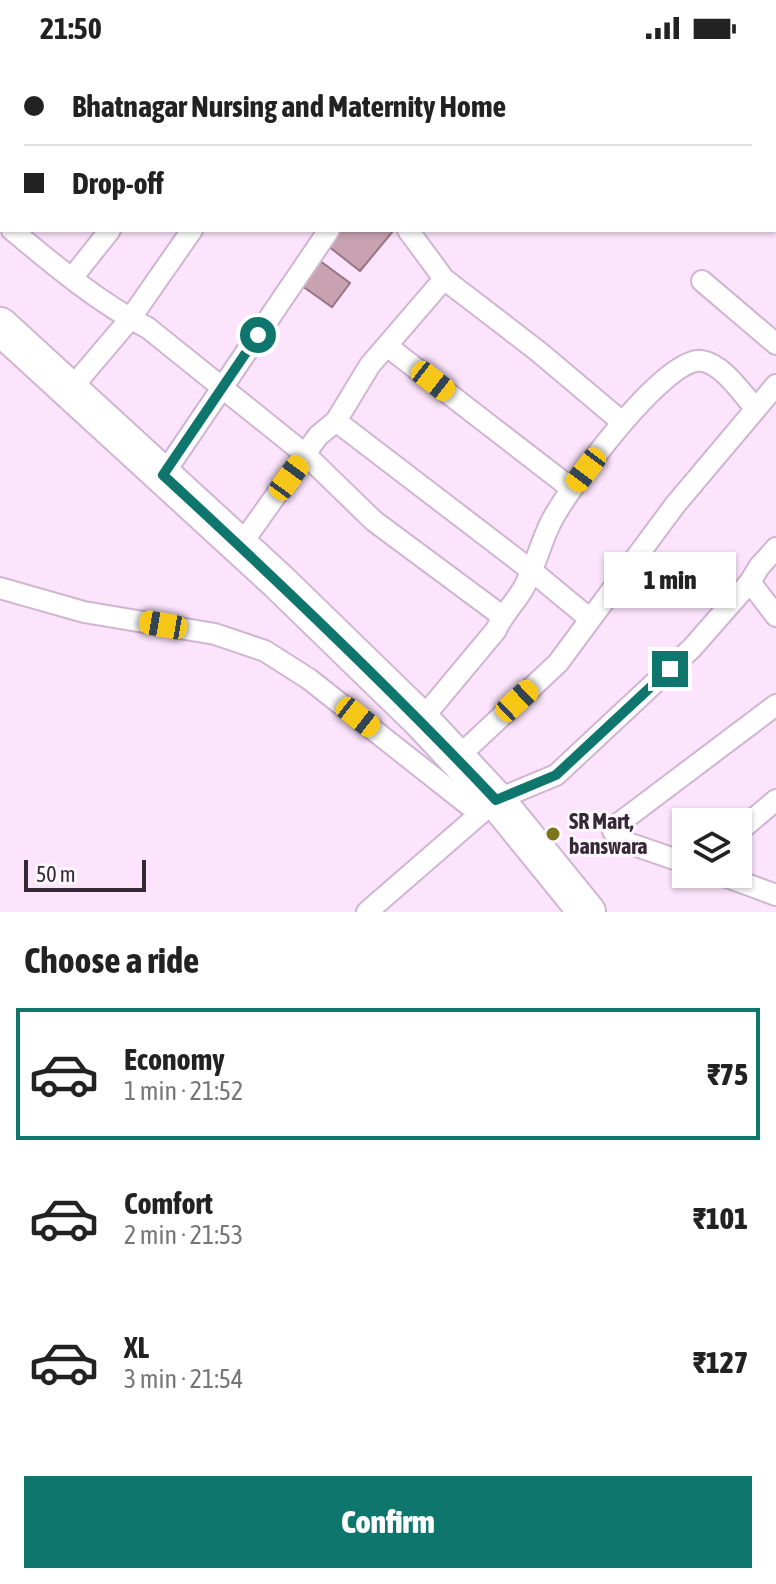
<!DOCTYPE html>
<html lang="en">
<head>
<meta charset="utf-8">
<style>
	:root { --surface:#fff; --page:#f6f6f6; --text:#222; --muted:#767676; --line:#e0e0e0; --accent:#0f766e }
	body { margin:0; font-family:"Asap Condensed",sans-serif; background:var(--page); color:var(--text); height:100vh; display:flex; flex-direction:column; font-size:30px; white-space:nowrap }
	* { box-sizing:border-box; margin:0 }
	p { font-size:26px; color:var(--muted) }
	.icon { flex:none; width:44px; height:44px; fill:none; stroke:currentColor; stroke-width:2; stroke-linecap:round; stroke-linejoin:round }
	.map { position:relative; height:856px; overflow:hidden }
	.side { display:flex; flex-direction:column; background:var(--surface); flex:1 }
	.side>* { flex:none }
	.banner { position:absolute; left:0px; top:0px; width:776px; height:176px; box-shadow:0 2px 6px #0004; display:grid; align-content:center; height:176px; padding:0 24px; background:var(--surface) }
	.fabs { position:absolute; left:672px; top:752px; display:grid; gap:16px }
	.fabs a { display:grid; place-items:center; width:80px; height:80px; border-radius:0px; background:var(--surface); box-shadow:0 2px 6px #0004; font-size:40px }
	.scale { position:absolute; left:24px; bottom:20px; width:122px; box-sizing:border-box; padding-left:8px; border:4px solid #342935; border-top:0; font-size:22px; line-height:28px; white-space:nowrap; color:#342935; -webkit-text-stroke:6px #fdf8fe; paint-order:stroke }
	.end { position:absolute; width:36px; height:36px; margin:-18px; border:10px solid #0f766e; background:#fff; box-shadow:0 0 0 4px #fff }
	.from { border-radius:50% }
	.bubble { position:absolute; height:56px; border-radius:0px; background:var(--surface); box-shadow:0 2px 6px #0004; font-size:26px; font-weight:800; line-height:56px; text-align:center }
	.car { position:absolute; width:24px; height:48px; margin:-24px -12px; border-radius:10px; box-shadow:0 0 6px 2px #0007; background:linear-gradient(#f5c518 24%,#345 0 40%,#f5c518 0 76%,#345 0 86%,#f5c518 0) }
	.banner b { display:flex; align-items:center; gap:28px; height:76px; font-size:30px }
	.banner b+b { border-top:2px solid var(--line) }
	.banner i { width:20px; height:20px; background:var(--text) }
	ul { padding:0; list-style:none }
	li { display:flex; align-items:center; gap:24px; height:132px; margin:0 16px 12px; padding:0 8px; border:4px solid transparent; border-radius:0px }
	li div { flex:1 }
	li b { display:block; font-size:30px }
	li em { font-style:normal; font-weight:800 }
	li.current { border-color:var(--accent) }
	li>.icon { width:72px; height:72px; stroke-width:1.5 }
	h2 { padding:0 24px; font-size:36px; line-height:96px }
	.action { display:flex; gap:16px; margin-top:auto; padding:16px 24px }
	.action a { flex:1; height:92px; border-radius:0px; background:var(--accent); color:#fff; font-size:32px; font-weight:800; line-height:92px; text-align:center }
	.status { display:flex; justify-content:space-between; align-items:center; height:56px; padding:0 40px; background:var(--surface); direction:ltr }
	.status svg { height:22px; fill:currentColor }
	.map>svg:first-child { display:block }
</style>
</head>
<body>
<div class="status"><b>21:50</b><svg viewBox="0 0 49 12"><path d="M0 12V9h3v3zM5 12V6h3v6zM10 12V3h3v9zM15 12V0h3v12zM26 1h20v11H26zM47 4h2v5h-2z"/></svg></div>
<div class="map">
<svg width="776" height="856" viewBox="0 0 776 856">
	<rect width="100%" height="100%" fill="#fbe4fc"/>
	<path fill="#c9a2b1" stroke="#997583" stroke-width="2" d="M 333,174 L 394,174 L 360,215 L 323,186 Z
		M 316,202 L 350,227 L 332,251 L 298,227 Z"/>
	<g fill="none" stroke-linecap="round" stroke-linejoin="round">
		<defs>
			<path id="street" d="M 199,0 L 201,2
				M 694,0 L 695,2
				M 775,0 L 776,35
				M 21,2 L 23,0
				M 172,2 L 174,0
				M 0,25 L 2,22
				M 774,133 L 776,134
				M 12,174 C 54,209 99,247 148,272 L 306,399 L 374,465 L 502,560
				M 408,174 L 444,223 L 539,296 L 622,366
				M 72,222 L 110,174
				M 702,225 L 776,288
				M 387,290 L 572,433
				M 69,335 L 130,263 L 192,174
				M 336,365 L 532,515 L 590,563
				M 163,419 L 329,174
				M 240,490 L 318,380 L 336,365 L 370,309 L 444,223
				M 750,526 L 776,560
				M 0,532 L 84,556 L 215,578 L 265,595 L 309,623 L 480,758
				M 421,664 L 496,574 C 503,558 514,548 523,533 C 535,512 540,488 551,466 C 568,433 665,299 702,305 C 723,308 742,338 756,353
				M 457,702 L 558,607 L 675,449 L 776,329
				M 738,776 L 776,744
				M 686,807 L 622,785 L 613,775 L 618,768 L 776,649
				M 719,818 L 776,839
				M 367,856 L 496,744 L 556,719 L 692,592 L 750,526 L 759,511 L 776,492"/>
			<path id="highway" d="M 0,270 L 278,525 L 421,664 L 496,744 L 587,856"/>
		</defs>
		<use href="#street" stroke="#d0b5d1" stroke-width="24"/>
		<use href="#highway" stroke="#d0b5d1" stroke-width="40"/>
		<use href="#street" stroke="#fff" stroke-width="20"/>
		<use href="#highway" stroke="#fff" stroke-width="36"/>
	</g>
	<g fill="none" stroke-linecap="round" stroke-linejoin="round">
		<path stroke="#0f766e" stroke-width="10" d="M 258,279 L 163,419 C 277,524 390,631 496,744 L 556,719 L 670,613"/>
	</g>
	<circle fill="#7c761b" stroke="#fdf8fe" stroke-width="3" cx="553" cy="778" r="8"/>
	<g text-anchor="middle" dominant-baseline="central" stroke-width="6" stroke-linejoin="round" paint-order="stroke">
		<g font-size="22" font-weight="bold" fill="#342935" stroke="#fdf8fe" text-anchor="start">
			<text x="569" y="765">SR Mart,<tspan x="569" dy="25">banswara</tspan></text>
		</g>
	</g>
</svg>
<div class="fabs">
<a><svg class="icon" aria-label="layers" viewBox="0 0 24 24"><path d="M12 4l9 5-9 5-9-5zM3 14l9 5 9-5"/></svg></a>
</div>
<div class="scale">50 m</div>
<i class="end from" style="left:258px;top:279px"></i>
<i class="end" style="left:670px;top:613px"></i>
<div class="bubble" style="left:604px;top:496px;width:132px">1 min</div>
<i class="car" style="left:433px;top:325px;rotate:128deg"></i>
<i class="car" style="left:586px;top:414px;rotate:217deg"></i>
<i class="car" style="left:289px;top:422px;rotate:36deg"></i>
<i class="car" style="left:163px;top:569px;rotate:280deg"></i>
<i class="car" style="left:517px;top:645px;rotate:47deg"></i>
<i class="car" style="left:358px;top:661px;rotate:128deg"></i>
<div class="banner">
<b><i class="from"></i>Bhatnagar Nursing and Maternity Home</b>
<b><i></i>Drop-off</b>
</div>
</div>
<section class="side">
<h2>Choose a ride</h2>
<ul>
<li class="current"><svg class="icon" aria-label="car" viewBox="0 0 24 24"><path d="M5 17H2v-5l4-1 3-4h7l3 4 3 1v5h-3M9 17h6M6 11h13"/><circle cx="7" cy="17" r="2"/><circle cx="17" cy="17" r="2"/></svg><div><b>Economy</b><p>1 min · 21:52</p></div><em>₹75</em></li>
<li><svg class="icon" aria-label="car" viewBox="0 0 24 24"><path d="M5 17H2v-5l4-1 3-4h7l3 4 3 1v5h-3M9 17h6M6 11h13"/><circle cx="7" cy="17" r="2"/><circle cx="17" cy="17" r="2"/></svg><div><b>Comfort</b><p>2 min · 21:53</p></div><em>₹101</em></li>
<li><svg class="icon" aria-label="car" viewBox="0 0 24 24"><path d="M5 17H2v-5l4-1 3-4h7l3 4 3 1v5h-3M9 17h6M6 11h13"/><circle cx="7" cy="17" r="2"/><circle cx="17" cy="17" r="2"/></svg><div><b>XL</b><p>3 min · 21:54</p></div><em>₹127</em></li>
</ul>
<div class="action"><a>Confirm</a></div>
</section>
</body>
</html>
